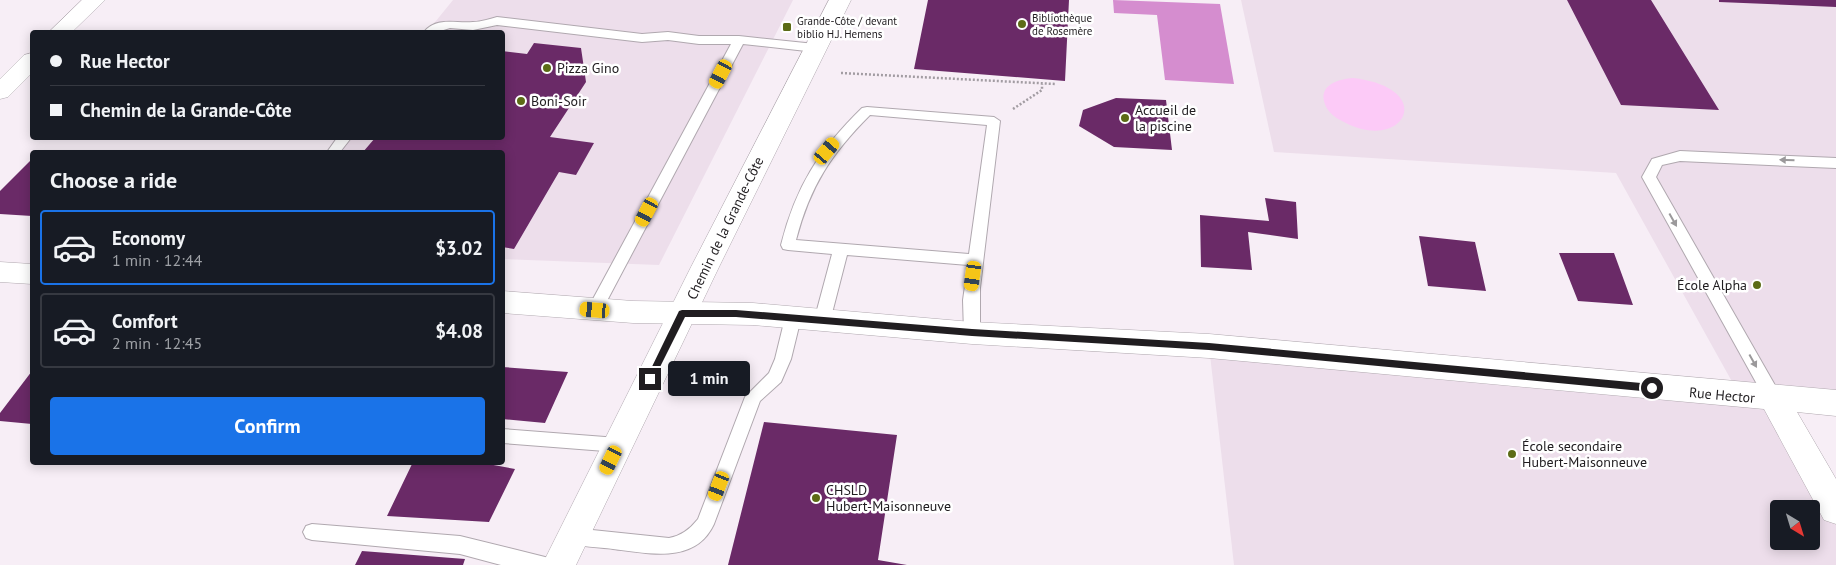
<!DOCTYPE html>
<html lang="en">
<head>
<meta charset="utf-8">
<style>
	:root { --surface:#171b24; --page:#20242c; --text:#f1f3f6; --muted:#9ea1a6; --line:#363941; --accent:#1a73e8 }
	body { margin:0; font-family:"PT Sans",sans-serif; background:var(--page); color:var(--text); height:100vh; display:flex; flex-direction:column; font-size:19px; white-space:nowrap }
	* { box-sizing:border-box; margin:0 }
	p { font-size:16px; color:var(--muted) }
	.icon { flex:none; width:28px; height:28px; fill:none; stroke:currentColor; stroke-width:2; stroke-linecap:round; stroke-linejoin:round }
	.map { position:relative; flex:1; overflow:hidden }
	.sheet { position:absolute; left:30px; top:150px; width:475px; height:315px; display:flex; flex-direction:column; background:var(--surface); border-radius:5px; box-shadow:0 2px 12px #0003 }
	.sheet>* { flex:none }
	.top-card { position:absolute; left:30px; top:30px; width:475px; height:110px; border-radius:5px; box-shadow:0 2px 12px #0003; display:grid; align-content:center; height:110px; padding:0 20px; background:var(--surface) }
	.needle { width:32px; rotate:142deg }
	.tools { position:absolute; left:1770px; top:500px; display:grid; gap:10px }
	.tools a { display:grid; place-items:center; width:50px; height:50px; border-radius:5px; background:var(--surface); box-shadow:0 2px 12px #0003; font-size:25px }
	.end { position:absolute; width:22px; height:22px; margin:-11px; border:6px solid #201d20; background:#fff; box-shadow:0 0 0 2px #fff }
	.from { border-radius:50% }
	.bubble { position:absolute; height:35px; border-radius:5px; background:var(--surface); box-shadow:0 2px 12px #0003; font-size:16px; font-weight:800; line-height:35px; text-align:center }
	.car { position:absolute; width:15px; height:30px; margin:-15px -8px; border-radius:6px; box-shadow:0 0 4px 1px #0007; background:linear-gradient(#f5c518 24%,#345 0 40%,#f5c518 0 76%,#345 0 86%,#f5c518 0) }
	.top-card b { display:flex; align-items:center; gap:18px; height:48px; font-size:19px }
	.top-card b+b { border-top:1px solid var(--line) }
	.top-card i { width:12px; height:12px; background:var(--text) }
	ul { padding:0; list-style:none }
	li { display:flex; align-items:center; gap:15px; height:75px; margin:0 10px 8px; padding:0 10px; border:2px solid var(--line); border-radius:5px }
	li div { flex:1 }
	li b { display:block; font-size:19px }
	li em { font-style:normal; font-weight:800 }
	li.on { border-color:var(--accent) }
	li>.icon { width:45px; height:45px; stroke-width:1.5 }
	h2 { padding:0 20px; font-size:22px; line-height:60px }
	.button { display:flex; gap:10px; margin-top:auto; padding:10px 20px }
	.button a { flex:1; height:58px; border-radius:5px; background:var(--accent); color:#fff; font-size:20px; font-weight:800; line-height:58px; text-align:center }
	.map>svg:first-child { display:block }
</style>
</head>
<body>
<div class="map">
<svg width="1836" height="565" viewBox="0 0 1836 565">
	<rect width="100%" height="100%" fill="#f7eef6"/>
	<path fill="#eddeeb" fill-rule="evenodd" d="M 453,0 L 793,0 L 659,265 L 503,259 L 502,152 L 334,152 L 345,138 L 502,138 L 502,32 L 427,32 Z
		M 1241,0 L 1836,0 L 1836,403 L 1775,399 L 1836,516 L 1836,565 L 1234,565 L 1209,346 L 1740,396 L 1616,173 L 1274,152 ZM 1779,509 L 1811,509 L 1811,541 L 1779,541 Z"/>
	<path fill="#fccaf7" d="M 1353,78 C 1439,88 1404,154 1344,122 C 1335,118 1326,111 1324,101 C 1320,84 1340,79 1353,78 Z"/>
	<path fill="#d58dcf" d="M 1113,0 L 1220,4 L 1234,84 L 1165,80 L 1157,15 L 1114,13 Z"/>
	<path fill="#6a2a67" d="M 928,0 L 1069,0 L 1065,81 L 914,69 Z
		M 1567,0 L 1651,0 L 1719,110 L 1621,105 Z
		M 1719,0 L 1836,0 L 1836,7 L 1719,2 Z
		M 534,43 L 581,48 L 586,82 L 550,137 L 594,143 L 576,175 L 559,172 L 514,249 L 502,247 L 502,152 L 363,152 L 375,138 L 502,138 L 502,51 L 527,54 Z
		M 1116,98 L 1166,100 L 1172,150 L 1114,147 L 1079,126 L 1083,110 Z
		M 32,159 L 32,216 L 0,214 L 0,191 Z
		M 1265,198 L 1296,202 L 1298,239 L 1248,232 L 1252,270 L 1201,267 L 1200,215 L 1269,221 Z
		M 1419,236 L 1475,242 L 1486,291 L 1428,286 Z
		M 1559,253 L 1614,253 L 1633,305 L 1578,301 Z
		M 502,367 L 568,372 L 545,423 L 502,419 Z
		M 32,371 L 32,424 L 0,421 L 0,413 Z
		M 764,422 L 897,435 L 878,560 L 907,565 L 728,565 Z
		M 413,462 L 477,462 L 515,469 L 489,522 L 387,516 Z
		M 362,551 L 465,559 L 463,565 L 355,565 Z"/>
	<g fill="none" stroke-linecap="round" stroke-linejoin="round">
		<defs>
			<path id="lane" d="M 497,17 L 642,34 L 668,32 L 699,36 L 739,36 L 815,44 L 821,48 L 815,52 L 743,44 L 600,314 L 595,316 L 590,314 L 587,310 L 731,44 L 699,44 L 668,40 L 642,42 L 497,25 L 473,30 L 450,28 L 437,32 L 424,32 C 437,16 456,24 473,22 C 481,22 489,19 497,17 Z
				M 867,107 L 994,117 L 1000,121 L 980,288 L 980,333 L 978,337 L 972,339 L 966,337 L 964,333 L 963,300 L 968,265 L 847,255 L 830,321 L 827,325 L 822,327 L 817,325 L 814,321 L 832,254 L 788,250 L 783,249 L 781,245 C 796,186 819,150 862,108 ZM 870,115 L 987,125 L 969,254 L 796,240 C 810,186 831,154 870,115 Z
				M 337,138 L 351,138 L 340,152 L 327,152 Z
				M 1680,151 L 1836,158 L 1836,168 L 1680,161 L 1662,165 L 1656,177 L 1780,394 L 1782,399 L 1780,404 L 1774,406 L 1768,404 L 1642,177 L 1652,159 Z
				M 793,312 L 798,314 L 801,318 L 791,359 L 781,382 L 760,401 L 714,524 C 695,565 648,553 613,549 C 598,547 581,547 567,542 L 564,536 L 567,530 L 573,528 L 669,538 C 681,536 690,529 698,519 L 745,397 L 769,373 L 775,359 L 785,318 L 788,314 Z
				M 502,429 L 618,438 L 624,440 L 627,445 L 624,450 L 618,452 L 502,443 Z
				M 312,524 L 460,536 L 553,559 L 555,565 L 501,565 L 460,554 L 312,540 L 306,538 L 303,532 L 306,526 Z"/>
			<path id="street" d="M 82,0 L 105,0 L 72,32 L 49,32 Z
				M 32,53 L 32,73 L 8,97 L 0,99 L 0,79 L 24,55 Z
				M 0,262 L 32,264 L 32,284 L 0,282 Z
				M 502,291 L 633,301 L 753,303 L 972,322 L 1209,334 L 1836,390 L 1836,416 L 1797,412 L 1836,479 L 1836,524 L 1824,520 L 1764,409 L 1209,358 L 972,344 L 753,325 L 633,323 L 502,313 Z"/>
			<path id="secondary" d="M 829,0 L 851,0 L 719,267 L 576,565 L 542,565 L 691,267 Z"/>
		</defs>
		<use href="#lane" stroke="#b0a8af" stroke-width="2"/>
		<use href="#street" stroke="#b0a8af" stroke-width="1"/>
		<use href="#secondary" stroke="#b0a8af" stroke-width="1"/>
		<path stroke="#a29ca2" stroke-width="2.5" stroke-dasharray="2 2" stroke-linecap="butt" d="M 841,73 L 1056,84
			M 1013,109 L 1042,90 L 1042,84"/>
		<use href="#lane" fill="#fff" fill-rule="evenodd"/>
		<use href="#street" fill="#fff" fill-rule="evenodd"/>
		<use href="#secondary" fill="#fff" fill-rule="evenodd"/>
	</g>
	<defs><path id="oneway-solid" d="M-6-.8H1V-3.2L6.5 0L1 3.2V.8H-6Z" transform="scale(1.25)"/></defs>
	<g fill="#9b999b">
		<use href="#oneway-solid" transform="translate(1787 160) rotate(-178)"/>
		<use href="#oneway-solid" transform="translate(1673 220) rotate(61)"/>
		<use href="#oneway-solid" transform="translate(1753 361) rotate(61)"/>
	</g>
	<path fill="#201d20" d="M 682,310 L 736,310 L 972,329 L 1209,343 L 1652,384 L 1656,388 L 1652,392 L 1209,350 L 972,336 L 736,317 L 685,317 L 653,381 L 647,381 L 646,379 L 679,311 Z"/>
	<g fill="#5c6b16" stroke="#fff" stroke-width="2">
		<circle cx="1022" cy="24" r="5"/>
		<rect x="782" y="22" width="10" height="10" rx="2.5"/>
		<circle cx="547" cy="68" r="5"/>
		<circle cx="521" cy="101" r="5"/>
		<circle cx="1125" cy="118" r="5"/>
		<circle cx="1757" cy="285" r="5"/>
		<circle cx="1512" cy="454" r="5"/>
		<circle cx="816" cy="498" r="5"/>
	</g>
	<g text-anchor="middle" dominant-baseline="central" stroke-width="5" stroke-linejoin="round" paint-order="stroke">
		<g font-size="11" fill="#201d20" stroke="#fff" text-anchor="start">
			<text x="1032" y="18">Bibliothèque<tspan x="1032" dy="13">de Rosemère</tspan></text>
			<text x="797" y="21">Grande-Côte / devant<tspan x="797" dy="13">biblio H.J. Hemens</tspan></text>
		</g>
		<g font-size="14" fill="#201d20" stroke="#fff" text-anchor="start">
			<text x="557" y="68">Pizza Gino</text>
			<text x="531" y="101">Boni-Soir</text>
			<text x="1135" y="110">Accueil de<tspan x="1135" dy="16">la piscine</tspan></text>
			<text x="1747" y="285" text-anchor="end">École Alpha</text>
			<text x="1522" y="446">École secondaire<tspan x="1522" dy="16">Hubert-Maisonneuve</tspan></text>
			<text x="826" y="490">CHSLD<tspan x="826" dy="16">Hubert-Maisonneuve</tspan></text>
		</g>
		<g font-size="14" fill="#201d20" stroke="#fff">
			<text transform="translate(725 228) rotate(-64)">Chemin de la Grande-Côte</text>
			<text transform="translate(1722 395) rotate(5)">Rue Hector</text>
		</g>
	</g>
</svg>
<div class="tools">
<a><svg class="needle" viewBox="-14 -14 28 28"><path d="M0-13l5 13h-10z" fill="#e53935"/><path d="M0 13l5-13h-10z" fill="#9ea1a6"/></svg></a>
</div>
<i class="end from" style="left:1652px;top:388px"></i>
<i class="end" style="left:650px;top:379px"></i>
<div class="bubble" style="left:668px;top:361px;width:82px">1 min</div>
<i class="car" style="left:721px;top:74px;rotate:208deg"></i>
<i class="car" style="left:827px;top:151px;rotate:40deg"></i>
<i class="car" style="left:647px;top:212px;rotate:208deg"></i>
<i class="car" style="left:973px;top:276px;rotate:188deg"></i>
<i class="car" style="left:595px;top:310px;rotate:275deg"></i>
<i class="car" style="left:611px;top:460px;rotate:206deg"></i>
<i class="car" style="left:719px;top:486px;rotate:201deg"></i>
<div class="top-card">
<b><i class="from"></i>Rue Hector</b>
<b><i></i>Chemin de la Grande-Côte</b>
</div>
<section class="sheet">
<h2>Choose a ride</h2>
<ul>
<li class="on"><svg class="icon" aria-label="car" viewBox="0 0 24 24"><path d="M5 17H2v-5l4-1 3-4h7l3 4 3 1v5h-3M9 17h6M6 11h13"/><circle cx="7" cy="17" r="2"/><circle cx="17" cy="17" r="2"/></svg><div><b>Economy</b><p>1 min · 12:44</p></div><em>$3.02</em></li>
<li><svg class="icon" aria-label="car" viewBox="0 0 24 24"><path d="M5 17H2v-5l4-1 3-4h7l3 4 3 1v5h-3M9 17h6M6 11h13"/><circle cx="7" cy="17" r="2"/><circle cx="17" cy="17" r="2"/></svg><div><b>Comfort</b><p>2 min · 12:45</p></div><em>$4.08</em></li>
</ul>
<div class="button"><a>Confirm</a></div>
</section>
</div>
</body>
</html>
